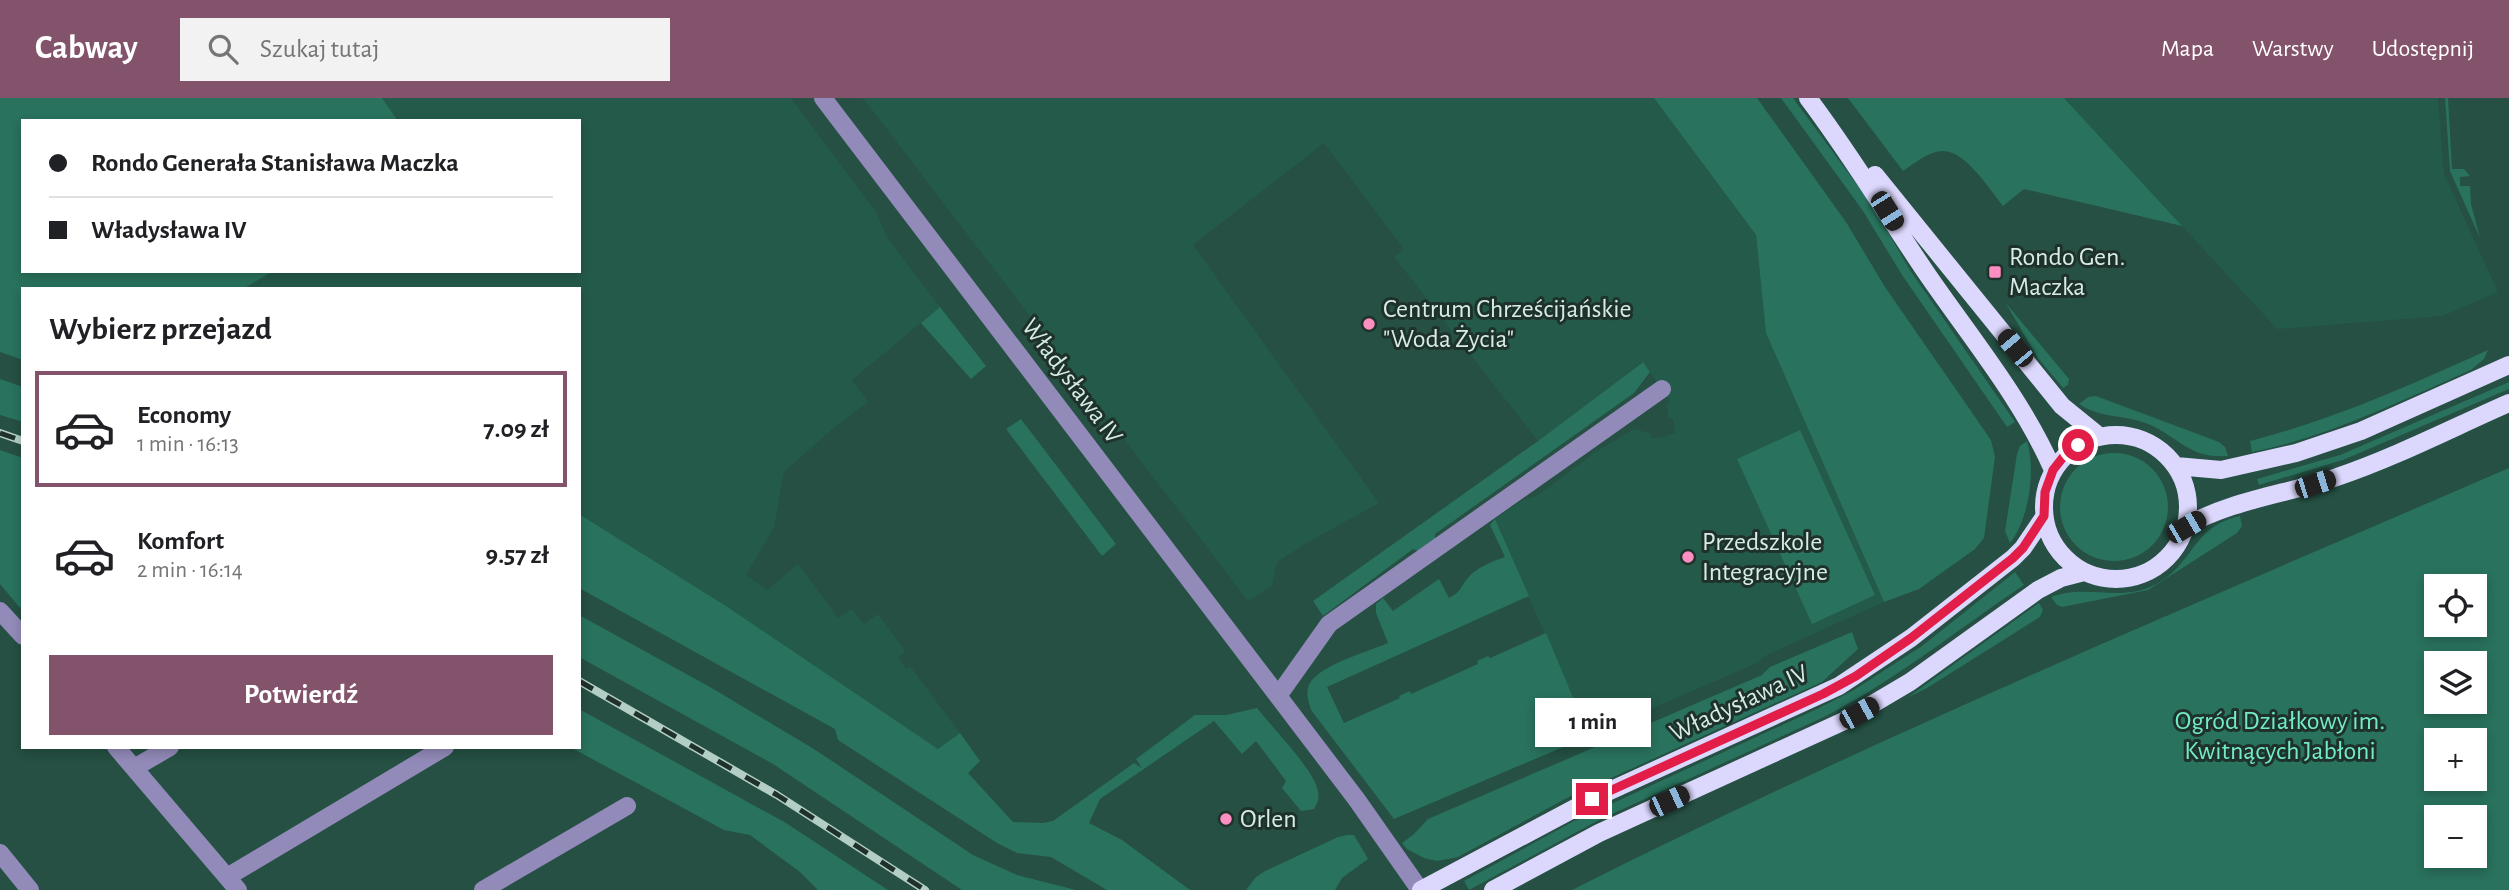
<!DOCTYPE html>
<html lang="pl">
<head>
<meta charset="utf-8">
<style>
	:root { --surface:#fff; --page:#f2f2f2; --text:#202124; --muted:#757577; --line:#e0e0e0; --accent:#83526b }
	body { margin:0; font-family:"Alegreya Sans",sans-serif; background:var(--page); color:var(--text); height:100vh; display:flex; flex-direction:column; font-size:26px; white-space:nowrap }
	* { box-sizing:border-box; margin:0 }
	p { font-size:23px; color:var(--muted) }
	.icon { flex:none; width:38px; height:38px; fill:none; stroke:currentColor; stroke-width:2; stroke-linecap:round; stroke-linejoin:round }
	.map { position:relative; flex:1; overflow:hidden }
	.details { position:absolute; left:21px; top:189px; width:560px; height:462px; display:flex; flex-direction:column; background:var(--surface); border-radius:0px; box-shadow:0 4px 10px #0003 }
	.details>* { flex:none }
	.banner { position:absolute; left:21px; top:21px; width:560px; height:154px; border-radius:0px; box-shadow:0 4px 10px #0003; display:grid; align-content:center; height:154px; padding:0 28px; background:var(--surface) }
	.fabs { position:absolute; left:2424px; top:476px; display:grid; gap:14px }
	.fabs a { display:grid; place-items:center; width:63px; height:63px; border-radius:0px; background:var(--surface); box-shadow:0 4px 10px #0003; font-size:35px }
	.end { position:absolute; width:32px; height:32px; margin:-16px; border:9px solid #e11d48; background:#fff; box-shadow:0 0 0 4px #fff }
	.from { border-radius:50% }
	.bubble { position:absolute; height:49px; border-radius:0px; background:var(--surface); box-shadow:0 4px 10px #0003; font-size:23px; font-weight:700; line-height:49px; text-align:center }
	.car { position:absolute; width:21px; height:42px; margin:-21px -10px; border-radius:9px; box-shadow:0 0 5px 2px #0007; background:linear-gradient(#222 24%,#8ab4d8 0 40%,#222 0 76%,#8ab4d8 0 86%,#222 0) }
	.banner b { display:flex; align-items:center; gap:24px; height:66px; font-size:26px }
	.banner b+b { border-top:2px solid var(--line) }
	.banner i { width:18px; height:18px; background:var(--text) }
	ul { padding:0; list-style:none }
	li { display:flex; align-items:center; gap:21px; height:116px; margin:0 14px 10px; padding:0 14px; border:4px solid transparent; border-radius:0px }
	li div { flex:1 }
	li b { display:block; font-size:26px }
	li em { font-style:normal; font-weight:700 }
	li.active { border-color:var(--accent) }
	li>.icon { width:63px; height:63px; stroke-width:1.5 }
	h2 { padding:0 28px; font-size:32px; line-height:84px }
	.cta { display:flex; gap:14px; margin-top:auto; padding:14px 28px }
	.cta a { flex:1; height:80px; border-radius:0px; background:var(--accent); color:#fff; font-size:28px; font-weight:700; line-height:80px; text-align:center }
	header { display:flex; align-items:center; gap:42px; box-sizing:border-box; height:98px; padding:0 35px; background:var(--accent); color:#fff }
	header strong { font-size:33px }
	nav { display:flex; gap:38px; margin-inline-start:auto; font-size:24px }
	.search { width:490px; height:63px; background:var(--page); display:flex; align-items:center; gap:18px; box-sizing:border-box; padding:0 24px; border-radius:0px; color:var(--muted); font-size:26px }
	.map>svg:first-child { display:block }
</style>
</head>
<body>
<header>
<strong>Cabway</strong>
<div class="search"><svg class="icon" aria-label="search" viewBox="0 0 24 24"><circle cx="10" cy="10" r="6"/><path d="M15 15l6 6"/></svg>Szukaj tutaj</div>
<nav><a>Mapa</a><a>Warstwy</a><a>Udostępnij</a></nav>
</header>
<div class="map">
<svg width="2509" height="792" viewBox="0 0 2509 792">
	<rect width="100%" height="100%" fill="#255043"/>
	<path fill="#245a4a" d="M 382,0 L 791,0 L 876,114 L 888,141 L 940,209 L 852,282 L 868,304 L 837,327 L 784,374 L 774,429 L 746,477 L 767,492 L 798,466 L 838,520 L 852,511 L 864,526 L 878,516 L 905,553 L 898,560 L 906,571 L 910,568 L 960,635 L 938,651 L 726,508 L 579,416 L 579,191 L 243,191 L 273,173 L 579,173 L 579,23 L 398,23 Z
		M 863,0 L 1654,0 L 1756,137 L 1766,235 L 1884,504 L 1765,558 L 1757,565 L 1589,638 L 1495,421 L 1521,403 L 1538,397 L 1594,355 L 1634,331 L 1650,335 L 1652,340 L 1659,340 L 1675,335 L 1673,321 L 1668,320 L 1667,305 L 1670,302 L 1642,264 L 1538,343 L 1394,159 L 1404,151 L 1324,45 L 1193,147 L 1379,405 L 1305,446 L 1277,464 L 1272,488 L 1248,503 Z
		M 2064,0 L 2438,0 L 2444,76 L 2498,194 L 2443,218 L 2277,231 Z"/>
	<path fill="#29725d" fill-rule="evenodd" d="M 0,0 L 382,0 L 398,23 L 23,23 L 23,173 L 273,173 L 243,191 L 23,191 L 23,262 L 0,254 Z
		M 1654,0 L 1757,0 L 1846,124 L 1885,189 L 1991,342 L 1995,359 L 1984,440 L 1975,451 L 1919,491 L 1884,504 L 1766,235 L 1756,137 Z
		M 1781,0 L 1793,0 L 1872,107 L 1910,172 L 2015,324 L 2007,329 L 1902,177 L 1863,113 Z
		M 1848,0 L 2064,0 L 2182,128 L 2024,91 L 2003,108 C 1989,91 1966,53 1943,53 C 1929,53 1915,65 1903,73 Z
		M 2445,0 L 2448,0 L 2452,71 L 2464,71 L 2470,78 L 2460,79 L 2460,88 L 2470,88 L 2471,106 L 2480,140 L 2450,73 Z
		M 2005,204 L 2069,281 L 2068,287 L 2063,290 L 2038,260 Z
		M 940,209 L 986,268 L 971,281 L 921,225 Z
		M 2488,252 L 2484,261 L 2471,272 C 2400,303 2328,339 2252,354 L 2250,343 C 2333,322 2410,287 2488,252 Z
		M 1643,264 L 1650,274 L 1634,295 L 1435,436 L 1435,443 L 1420,454 L 1413,451 L 1323,518 L 1313,503 L 1538,343 Z
		M 0,281 L 23,289 L 23,324 L 0,317 Z
		M 2509,284 L 2509,291 L 2343,362 L 2259,387 L 2257,381 L 2340,357 Z
		M 2096,298 L 2219,344 L 2225,349 L 2228,358 C 2189,361 2179,339 2148,326 C 2124,316 2101,321 2079,306 L 2088,299 Z
		M 1021,321 L 1116,446 L 1102,458 L 1006,331 Z
		M 1800,332 L 1875,497 L 1812,526 L 1737,361 Z
		M 2027,343 C 2036,373 2029,421 2010,445 L 2005,433 L 2017,356 L 2020,348 Z
		M 0,352 L 23,360 L 23,508 L 20,510 L 0,486 Z
		M2060 409a54 54 0 1 1 108 0a54 54 0 1 1-108 0Z
		M 2509,370 L 2509,792 L 1572,792 C 1878,638 2195,506 2509,370 ZM 2436,488 L 2474,488 L 2474,527 L 2436,527 ZM 2436,565 L 2474,565 L 2474,604 L 2436,604 ZM 2436,642 L 2474,642 L 2474,681 L 2436,681 ZM 2436,719 L 2474,719 L 2474,758 L 2436,758 Z
		M 579,416 L 726,508 L 938,651 L 960,635 L 980,663 L 968,675 L 1013,724 L 1043,725 L 1053,723 L 1134,665 L 1142,670 L 1136,661 L 1195,617 L 1226,617 L 1257,610 C 1271,628 1312,670 1317,690 C 1320,699 1318,704 1314,711 L 1301,713 L 1282,690 L 1286,683 L 1256,643 L 1242,656 L 1214,623 L 1100,701 L 1089,725 L 1122,742 L 1190,792 L 1107,792 L 1051,759 L 1017,755 L 997,745 L 838,642 L 835,631 L 579,490 Z
		M 2240,418 L 2242,428 L 2237,435 L 2148,492 L 2062,509 L 2057,507 L 2051,499 C 2088,485 2121,506 2158,485 C 2194,465 2193,428 2240,418 Z
		M 1495,421 L 1529,498 L 1327,589 L 1344,625 L 1400,600 L 1399,598 L 1410,593 L 1411,596 L 1478,566 L 1477,563 L 1488,558 L 1490,560 L 1546,535 L 1589,638 L 1394,721 L 1311,612 C 1309,604 1306,598 1308,590 C 1313,568 1368,554 1388,545 L 1376,515 L 1376,506 L 1383,500 L 1393,513 L 1439,481 L 1449,500 C 1462,493 1459,491 1467,481 C 1475,470 1493,463 1505,459 L 1490,427 Z
		M 2015,474 L 2024,487 C 1957,532 1896,582 1824,619 L 1599,722 L 1469,792 L 1464,783 L 1574,723 L 1819,610 L 1854,592 L 1922,548 Z
		M 2039,505 L 2043,512 L 2040,519 L 1927,590 L 1907,600 Z
		M 579,517 L 710,589 L 814,651 L 973,757 L 1017,777 L 1076,792 L 962,792 L 773,666 L 579,559 Z
		M 1852,534 L 1858,551 L 1822,584 L 1567,700 L 1458,759 L 1437,763 L 1424,760 L 1407,751 L 1402,745 L 1414,736 L 1428,721 L 1762,577 L 1770,569 Z
		M 579,611 L 786,725 L 888,792 L 818,792 L 800,774 L 750,737 L 724,732 L 570,649 L 579,649 Z
		M 1347,737 L 1354,737 L 1368,761 L 1342,780 L 1335,792 L 1246,792 L 1256,779 L 1265,773 L 1338,739 Z"/>
	<g fill="none" stroke-linecap="round" stroke-linejoin="round">
		<path stroke="#928bb9" stroke-width="18" d="M 823,0 L 1278,598 L 1357,702 L 1420,792
			M 0,513 L 23,538
			M 1278,598 L 1329,526 L 1662,291
			M 116,649 L 238,792
			M 134,670 L 170,649
			M 0,755 L 30,792
			M 227,779 L 445,649
			M 483,792 L 627,708"/>
		<path stroke="#dcd7fc" stroke-width="18" d="M 1808,0 C 1851,57 1887,117 1927,176 C 1971,240 2022,301 2053,372
			M 1875,77 L 2062,308 L 2099,338
			M2044 409a72 72 0 1 1 144 0a72 72 0 1 1-144 0Z
			M 2176,368 L 2221,372 L 2296,355 L 2361,333 L 2509,267
			M 2186,428 C 2232,402 2287,396 2337,379 C 2396,359 2452,330 2509,305
			M 1421,792 L 1592,701 L 1839,588 L 1911,540 L 2013,460 L 2023,450 L 2044,419
			M 1493,792 L 1599,735 L 1844,623 L 1910,584 L 2038,492 L 2061,480 L 2084,474"/>
		<defs>
			<path id="rail" d="M 0,335 L 23,343
				M 579,583 L 777,697 L 925,792"/>
		</defs>
		<use href="#rail" stroke="#b3cec5" stroke-width="8"/>
		<use href="#rail" stroke="#1f312b" stroke-width="5" stroke-dasharray="16" stroke-linecap="butt"/>
	</g>
	<g fill="none" stroke-linecap="round" stroke-linejoin="round">
		<path stroke="#e11d48" stroke-width="9" d="M 1592,701 L 1823,596 L 1856,578 L 1911,540 L 2013,460 L 2023,450 L 2044,418 L 2045,394 L 2053,372 L 2064,358 L 2078,347"/>
	</g>
	<g fill="#fc8fc2" stroke="#1f312b" stroke-width="2.5">
		<rect x="1988" y="167" width="14" height="14" rx="3.5"/>
		<circle cx="1369" cy="226" r="7"/>
		<circle cx="1688" cy="459" r="7"/>
		<circle cx="1226" cy="721" r="7"/>
	</g>
	<g text-anchor="middle" dominant-baseline="central" stroke-width="6" stroke-linejoin="round" paint-order="stroke">
		<g font-size="26" fill="#d6ede5" stroke="#1f312b" text-anchor="start">
			<text x="2009" y="159">Rondo Gen.<tspan x="2009" dy="30">Maczka</tspan></text>
			<text x="1383" y="211">Centrum Chrześcijańskie<tspan x="1383" dy="30">"Woda Życia"</tspan></text>
			<text x="1702" y="444">Przedszkole<tspan x="1702" dy="30">Integracyjne</tspan></text>
			<text x="1240" y="721">Orlen</text>
		</g>
		<g font-size="26" fill="#d6ede5" stroke="#1f312b">
			<text transform="translate(1072 283) rotate(53)">Władysława IV</text>
			<text transform="translate(1739 605) rotate(-25)">Władysława IV</text>
		</g>
		<g font-size="26" fill="#73ebc7" stroke="#1f312b">
			<text x="2280" y="623">Ogród Działkowy im.<tspan x="2280" dy="30">Kwitnących Jabłoni</tspan></text>
		</g>
	</g>
</svg>
<div class="fabs">
<a><svg class="icon" aria-label="locate" viewBox="0 0 24 24"><circle cx="12" cy="12" r="6"/><path d="M12 2v4M12 18v4M2 12h4M18 12h4"/></svg></a>
<a><svg class="icon" aria-label="layers" viewBox="0 0 24 24"><path d="M12 4l9 5-9 5-9-5zM3 14l9 5 9-5"/></svg></a>
<a>+</a>
<a>−</a>
</div>
<i class="end from" style="left:2078px;top:347px"></i>
<i class="end" style="left:1592px;top:701px"></i>
<div class="bubble" style="left:1535px;top:600px;width:116px">1 min</div>
<i class="car" style="left:1887px;top:113px;rotate:148deg"></i>
<i class="car" style="left:2015px;top:250px;rotate:320deg"></i>
<i class="car" style="left:2315px;top:386px;rotate:72deg"></i>
<i class="car" style="left:2186px;top:429px;rotate:60deg"></i>
<i class="car" style="left:1859px;top:615px;rotate:61deg"></i>
<i class="car" style="left:1669px;top:703px;rotate:65deg"></i>
<div class="banner">
<b><i class="from"></i>Rondo Generała Stanisława Maczka</b>
<b><i></i>Władysława IV</b>
</div>
<section class="details">
<h2>Wybierz przejazd</h2>
<ul>
<li class="active"><svg class="icon" aria-label="car" viewBox="0 0 24 24"><path d="M5 17H2v-5l4-1 3-4h7l3 4 3 1v5h-3M9 17h6M6 11h13"/><circle cx="7" cy="17" r="2"/><circle cx="17" cy="17" r="2"/></svg><div><b>Economy</b><p>1 min · 16:13</p></div><em>7.09 zł</em></li>
<li><svg class="icon" aria-label="car" viewBox="0 0 24 24"><path d="M5 17H2v-5l4-1 3-4h7l3 4 3 1v5h-3M9 17h6M6 11h13"/><circle cx="7" cy="17" r="2"/><circle cx="17" cy="17" r="2"/></svg><div><b>Komfort</b><p>2 min · 16:14</p></div><em>9.57 zł</em></li>
</ul>
<div class="cta"><a>Potwierdź</a></div>
</section>
</div>
</body>
</html>
